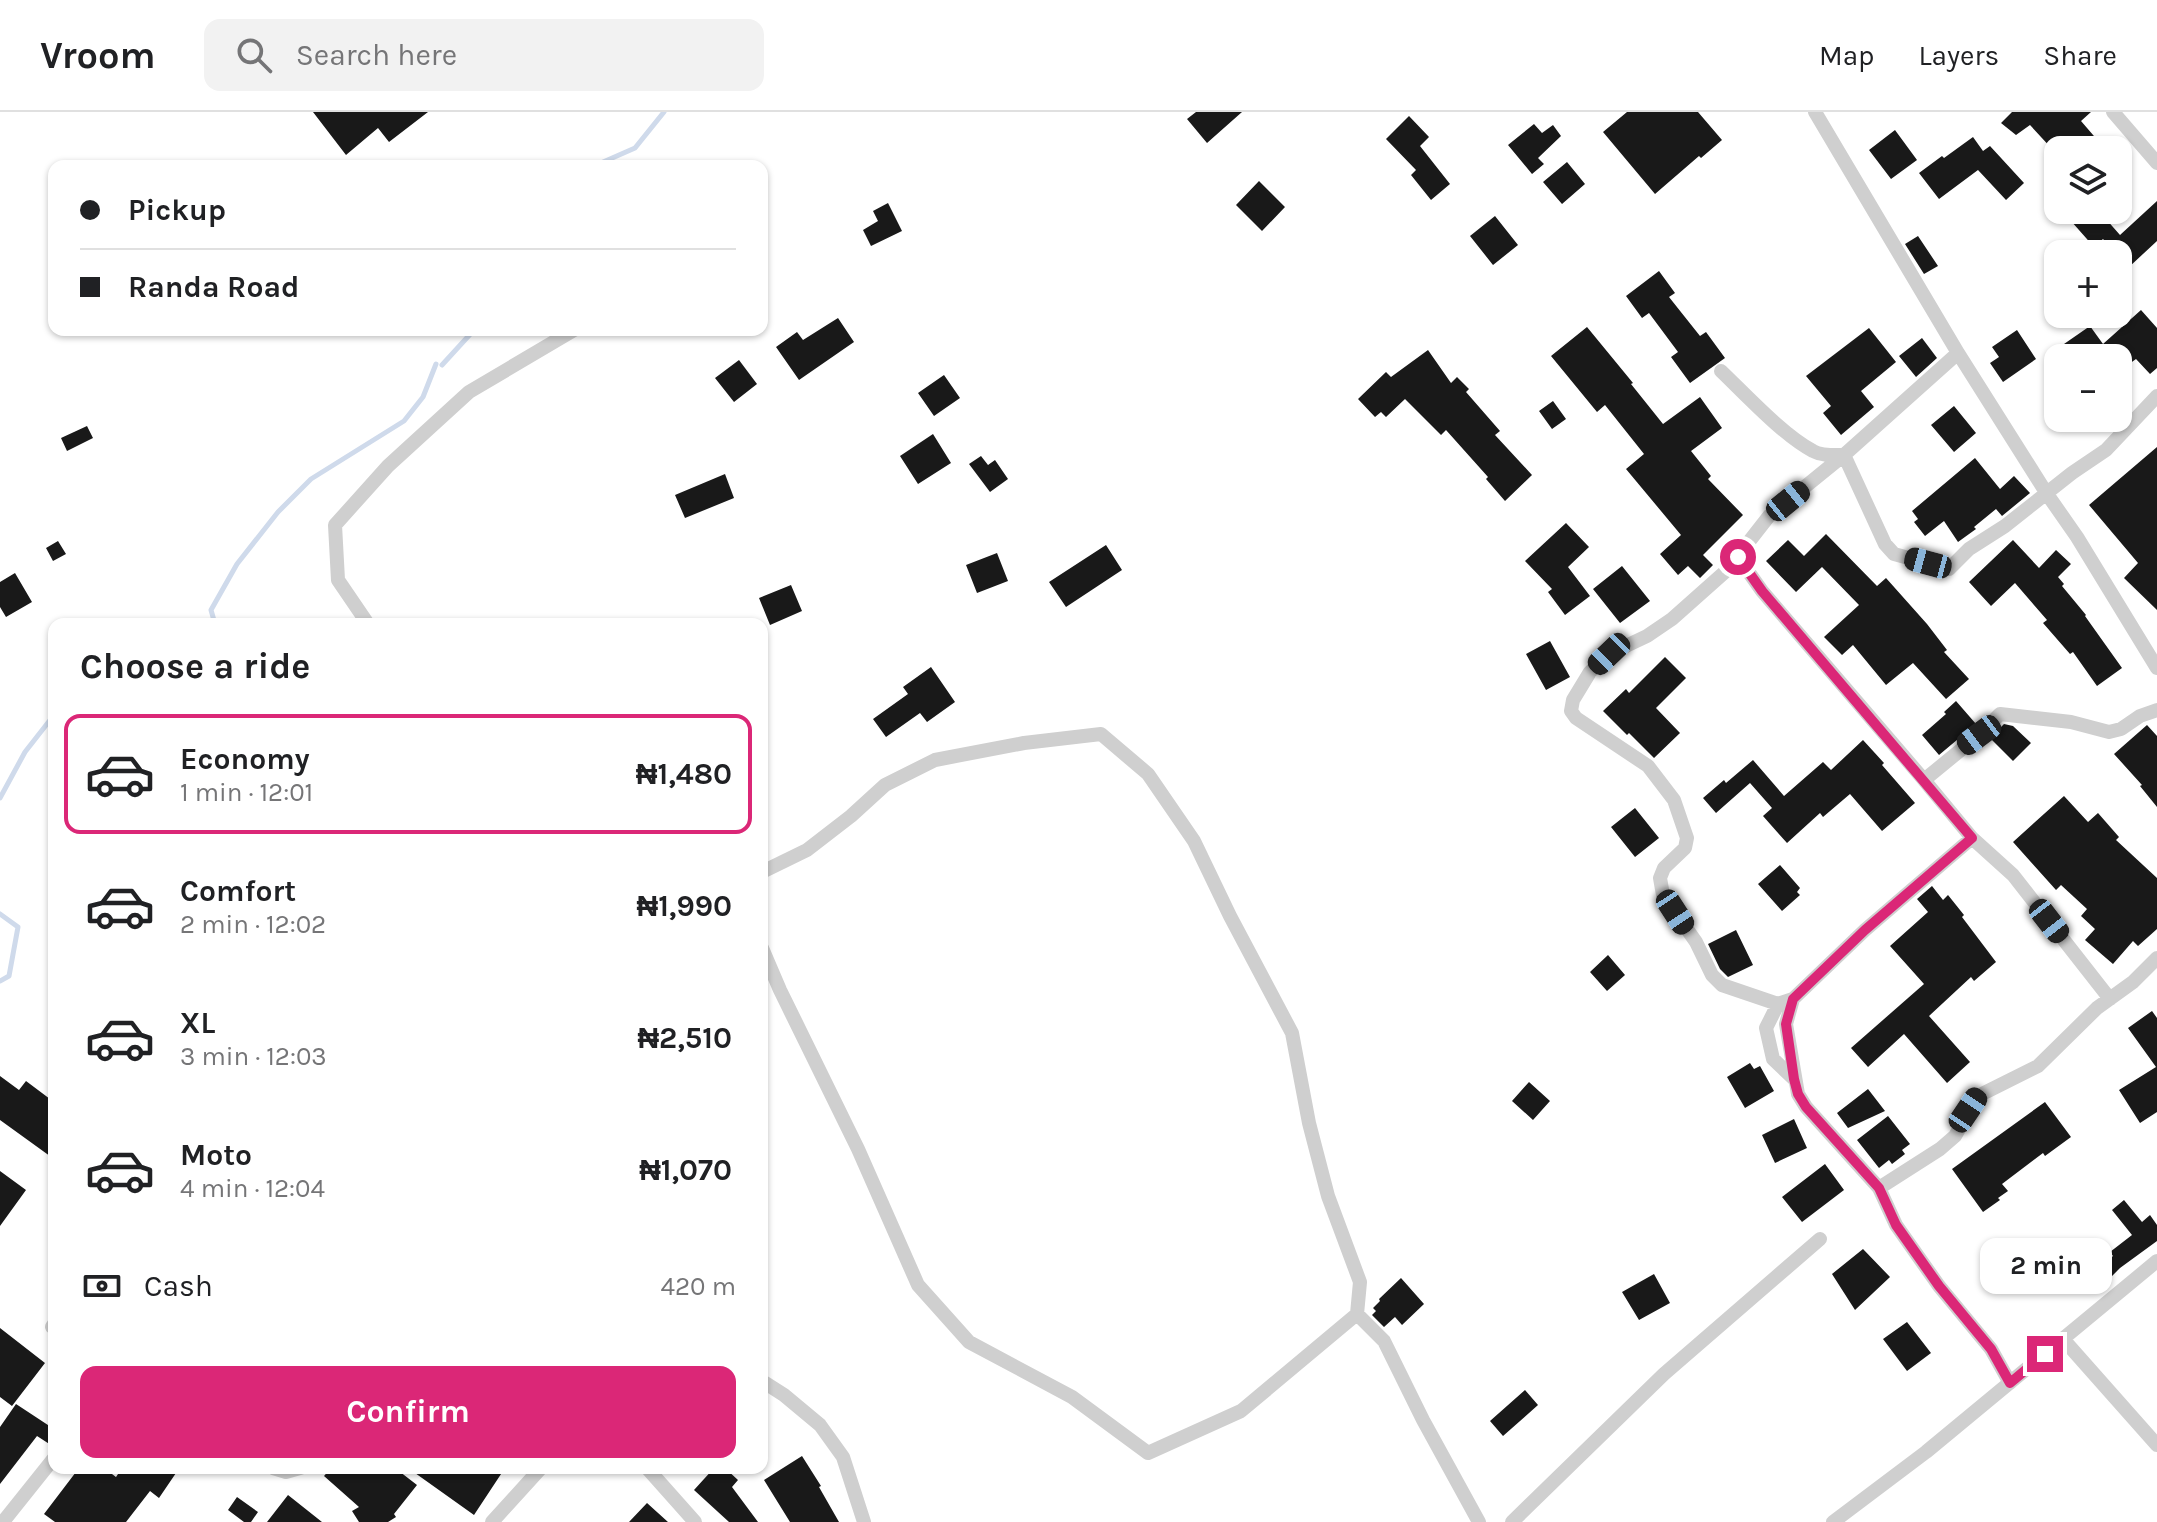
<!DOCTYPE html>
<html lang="en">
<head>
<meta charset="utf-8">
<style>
	:root { --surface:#fff; --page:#f2f2f2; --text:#202124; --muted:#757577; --line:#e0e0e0; --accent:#db2777 }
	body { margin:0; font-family:Karla,sans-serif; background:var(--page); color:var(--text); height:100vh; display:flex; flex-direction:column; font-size:30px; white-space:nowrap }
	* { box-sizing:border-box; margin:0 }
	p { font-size:26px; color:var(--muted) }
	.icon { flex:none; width:44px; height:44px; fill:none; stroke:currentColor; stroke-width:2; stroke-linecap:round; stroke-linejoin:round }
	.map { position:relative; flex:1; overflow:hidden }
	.drawer { position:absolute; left:48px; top:506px; width:720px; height:856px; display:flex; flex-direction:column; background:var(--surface); border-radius:16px; box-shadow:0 2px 6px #0004 }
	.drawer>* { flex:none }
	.hud { position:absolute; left:48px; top:48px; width:720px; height:176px; border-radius:16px; box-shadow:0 2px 6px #0004; display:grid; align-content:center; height:176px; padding:0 32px; background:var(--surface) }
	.buttons { position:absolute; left:2044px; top:24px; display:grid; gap:16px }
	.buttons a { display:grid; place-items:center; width:88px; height:88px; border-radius:16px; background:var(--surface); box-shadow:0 2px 6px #0004; font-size:40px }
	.end { position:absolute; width:36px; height:36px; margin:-18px; border:10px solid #db2777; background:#fff; box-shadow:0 0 0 4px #fff }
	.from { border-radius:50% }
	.bubble { position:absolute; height:56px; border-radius:16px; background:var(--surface); box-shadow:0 2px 6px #0004; font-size:26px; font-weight:700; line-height:56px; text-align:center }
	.car { position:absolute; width:24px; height:48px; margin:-24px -12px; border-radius:10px; box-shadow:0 0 6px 2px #0007; background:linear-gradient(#222 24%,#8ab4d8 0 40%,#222 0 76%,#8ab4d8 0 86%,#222 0) }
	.hud b { display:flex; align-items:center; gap:28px; height:76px; font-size:30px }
	.hud b+b { border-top:2px solid var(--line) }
	.hud i { width:20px; height:20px; background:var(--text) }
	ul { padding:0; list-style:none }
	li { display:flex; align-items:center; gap:24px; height:120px; margin:0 16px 12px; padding:0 16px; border:4px solid transparent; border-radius:16px }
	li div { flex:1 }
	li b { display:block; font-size:30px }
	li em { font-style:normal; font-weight:700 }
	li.current { border-color:var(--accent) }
	li>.icon { width:72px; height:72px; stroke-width:1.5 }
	h2 { padding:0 32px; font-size:36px; line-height:96px }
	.pay { display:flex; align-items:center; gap:20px; height:88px; padding:0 32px; font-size:30px }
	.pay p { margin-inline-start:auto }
	.action { display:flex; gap:16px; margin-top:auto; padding:16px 32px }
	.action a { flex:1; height:92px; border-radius:16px; background:var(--accent); color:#fff; font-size:32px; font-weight:700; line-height:92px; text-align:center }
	header { display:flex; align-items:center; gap:48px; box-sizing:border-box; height:112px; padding:0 40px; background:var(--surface); border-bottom:2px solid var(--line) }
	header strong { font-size:38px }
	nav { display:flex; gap:44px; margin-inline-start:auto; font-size:28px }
	.search { width:560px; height:72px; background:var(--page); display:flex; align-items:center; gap:20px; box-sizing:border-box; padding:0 28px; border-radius:16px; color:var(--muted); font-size:30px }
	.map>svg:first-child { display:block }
</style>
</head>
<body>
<header>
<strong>Vroom</strong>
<div class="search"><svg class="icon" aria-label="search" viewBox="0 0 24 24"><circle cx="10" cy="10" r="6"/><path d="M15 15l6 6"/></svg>Search here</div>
<nav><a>Map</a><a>Layers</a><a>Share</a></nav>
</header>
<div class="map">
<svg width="2157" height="1410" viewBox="0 0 2157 1410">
	<rect width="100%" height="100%" fill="#fff"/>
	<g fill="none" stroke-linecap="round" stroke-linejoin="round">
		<path stroke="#cfdaeb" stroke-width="5" d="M 594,54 L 635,36 L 664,0
			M 442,253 L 474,218
			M 215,512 L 211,498 L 237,452 L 278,400 L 311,367 L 404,309 L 423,285 L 436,252
			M 0,686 L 25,640 L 54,603
			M 0,802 L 18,815 L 9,864 L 0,869"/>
	</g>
	<path fill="#191919" d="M 313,0 L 428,0 L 389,30 L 378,16 L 346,43 Z
		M 1196,0 L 1242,0 L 1207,31 L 1187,7 Z
		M 1627,0 L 1698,0 L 1722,28 L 1701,46 L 1699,44 L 1655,82 L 1603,20 Z
		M 2012,0 L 2091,0 L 2081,9 L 2106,38 L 2053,38 L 2030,13 L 2016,23 L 2001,11 Z
		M 1409,4 L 1429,25 L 1420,34 L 1450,72 L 1431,88 L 1411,63 L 1416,58 L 1386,27 Z
		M 1534,12 L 1542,21 L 1553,13 L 1561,24 L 1538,46 L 1544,52 L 1532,62 L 1508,33 Z
		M 1895,18 L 1917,48 L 1891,67 L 1869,38 Z
		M 1973,25 L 1983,39 L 1990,34 L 2024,71 L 2006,88 L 1978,58 L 1939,87 L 1919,61 L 1942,44 L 1944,46 Z
		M 1567,50 L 1585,72 L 1562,92 L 1543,70 Z
		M 1259,69 L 1285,95 L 1262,119 L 1236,93 Z
		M 2157,89 L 2157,129 L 2129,155 L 2103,127 L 2094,135 L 2071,109 L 2084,98 L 2098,98 L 2120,123 Z
		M 888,91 L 902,119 L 871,134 L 863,118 L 878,109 L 873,99 Z
		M 1495,104 L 1518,133 L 1493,153 L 1470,124 Z
		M 1918,124 L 1938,154 L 1924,162 L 1905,132 Z
		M 1659,159 L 1675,181 L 1669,185 L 1700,224 L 1706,220 L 1725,246 L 1690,271 L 1671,245 L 1678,240 L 1649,201 L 1642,206 L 1626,184 Z
		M 2141,198 L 2157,216 L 2157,256 L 2150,262 L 2136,247 L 2118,260 L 2118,246 L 2074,246 L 2064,232 L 2090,214 L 2103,232 Z
		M 838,206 L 854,230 L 799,268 L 776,235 L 797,220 L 803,228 Z
		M 1587,215 L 1633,271 L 1631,272 L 1663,312 L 1700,285 L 1722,316 L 1691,339 L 1711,364 L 1708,367 L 1743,403 L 1703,443 L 1713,453 L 1700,466 L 1688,454 L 1678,463 L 1660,442 L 1681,423 L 1626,357 L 1644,342 L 1605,293 L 1597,300 L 1551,244 Z
		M 1869,216 L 1896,250 L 1861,279 L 1874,295 L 1841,323 L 1823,301 L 1831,294 L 1806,264 Z
		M 2017,218 L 2036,247 L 2003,270 L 1990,251 L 1999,245 L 1992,235 Z
		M 1922,226 L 1937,246 L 1916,265 L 1899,244 Z
		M 1428,238 L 1451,271 L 1457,265 L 1469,277 L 1466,280 L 1500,319 L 1495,323 L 1532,363 L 1505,389 L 1486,367 L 1488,365 L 1446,318 L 1441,323 L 1405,287 L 1386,305 L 1381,300 L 1375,305 L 1358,287 L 1386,260 L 1391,265 Z
		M 739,248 L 757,272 L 734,290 L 715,266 Z
		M 944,263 L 960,286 L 934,304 L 918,281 Z
		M 1553,289 L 1566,307 L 1552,317 L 1539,299 Z
		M 1954,294 L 1976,321 L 1954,340 L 1931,313 Z
		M 87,314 L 93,326 L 67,339 L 61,326 Z
		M 933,322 L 951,351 L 918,372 L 900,344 Z
		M 2157,335 L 2157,498 L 2124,466 L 2138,451 L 2089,393 Z
		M 981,344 L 988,353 L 995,348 L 1008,367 L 990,380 L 969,352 Z
		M 1975,346 L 2000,377 L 2014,364 L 2030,381 L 2002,404 L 1996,397 L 1974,415 L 1976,417 L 1958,430 L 1944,409 L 1925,424 L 1914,410 L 1918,407 L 1912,399 Z
		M 725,362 L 734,386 L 685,406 L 675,383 Z
		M 1566,411 L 1589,435 L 1568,455 L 1590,484 L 1565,503 L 1548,480 L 1552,477 L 1525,449 Z
		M 1826,422 L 1877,474 L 1886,466 L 1927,512 L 1947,538 L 1944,540 L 1969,567 L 1946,587 L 1913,551 L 1886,573 L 1853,533 L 1842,543 L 1824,525 L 1859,493 L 1822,455 L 1796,480 L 1766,449 L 1788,428 L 1804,444 Z
		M 2013,428 L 2039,456 L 2056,438 L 2071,452 L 2058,465 L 2064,472 L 2062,474 L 2086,503 L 2085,504 L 2122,556 L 2097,574 L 2073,540 L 2070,542 L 2043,511 L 2047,508 L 2015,471 L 1991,494 L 1969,470 Z
		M 58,429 L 66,442 L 53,449 L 46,436 Z
		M 1106,433 L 1122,458 L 1066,495 L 1049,470 Z
		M 997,441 L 1008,469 L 977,481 L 966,453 Z
		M 1622,454 L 1650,489 L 1620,511 L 1593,477 Z
		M 15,461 L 32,490 L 6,505 L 0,495 L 0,470 Z
		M 791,473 L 802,499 L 770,513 L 759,486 Z
		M 1550,529 L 1570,565 L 1546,578 L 1526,542 Z
		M 1665,545 L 1686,566 L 1656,596 L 1680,621 L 1654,646 L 1629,621 L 1627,623 L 1603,599 L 1626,577 L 1629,581 Z
		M 931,555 L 955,590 L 927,610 L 920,601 L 886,625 L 873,607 L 908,582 L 903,575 Z
		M 1956,589 L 1976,612 L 1939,643 L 1922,623 L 1946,602 L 1944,600 Z
		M 2004,612 L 2013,614 L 2031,631 L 2013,649 L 1990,626 Z
		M 2147,613 L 2157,624 L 2157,695 L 2140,674 L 2142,673 L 2114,642 Z
		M 1863,628 L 1884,651 L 1882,653 L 1915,691 L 1882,719 L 1850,682 L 1823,705 L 1820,701 L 1787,731 L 1763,704 L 1772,696 L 1750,671 L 1716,701 L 1703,686 L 1724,668 L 1726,671 L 1753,648 L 1784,684 L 1823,650 L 1831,658 Z
		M 2064,684 L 2088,710 L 2098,701 L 2119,725 L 2116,728 L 2157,766 L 2157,817 L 2138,834 L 2133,829 L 2113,852 L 2085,828 L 2095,817 L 2081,804 L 2087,797 L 2061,773 L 2056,778 L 2013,730 Z
		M 1635,696 L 1659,726 L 1635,745 L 1611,715 Z
		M 1780,753 L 1800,776 L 1797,780 L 1800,783 L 1782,799 L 1758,772 Z
		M 1932,774 L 1943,788 L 1948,783 L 1964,803 L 1962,805 L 1996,850 L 1974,869 L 1971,865 L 1929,904 L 1970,950 L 1947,971 L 1904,922 L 1868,955 L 1851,936 L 1924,872 L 1890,834 L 1928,800 L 1917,787 Z
		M 1736,818 L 1753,853 L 1728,865 L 1720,857 L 1708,832 Z
		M 1608,843 L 1625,863 L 1607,879 L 1590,860 Z
		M 2152,899 L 2157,906 L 2157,1000 L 2140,1011 L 2119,978 L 2156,955 L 2128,916 Z
		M 1750,951 L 1754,957 L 1760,954 L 1774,979 L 1745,996 L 1727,965 Z
		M 0,964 L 19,978 L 26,969 L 54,990 L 54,1047 L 0,1008 Z
		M 1529,970 L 1550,989 L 1533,1008 L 1512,989 Z
		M 1868,977 L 1885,999 L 1848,1016 L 1837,1001 Z
		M 2045,990 L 2071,1025 L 2045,1044 L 2043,1041 L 2002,1072 L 2008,1079 L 1998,1086 L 2000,1088 L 1983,1100 L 1952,1057 Z
		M 1888,1004 L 1910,1032 L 1902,1038 L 1905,1042 L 1892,1052 L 1889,1048 L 1879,1056 L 1857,1028 Z
		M 1794,1007 L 1807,1036 L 1775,1051 L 1762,1023 Z
		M 1825,1052 L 1844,1078 L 1802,1110 L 1782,1085 Z
		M 0,1059 L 26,1078 L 0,1114 Z
		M 2124,1088 L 2142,1110 L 2150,1103 L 2157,1113 L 2157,1129 L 2120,1156 L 2107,1169 L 2105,1167 L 2091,1177 L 2084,1168 L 2113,1144 L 2110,1140 L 2132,1123 L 2112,1098 Z
		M 1863,1137 L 1890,1165 L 1855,1198 L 1832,1162 Z
		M 1654,1162 L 1670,1191 L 1639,1208 L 1622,1180 Z
		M 1401,1166 L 1424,1192 L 1402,1213 L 1395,1205 L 1384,1215 L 1372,1203 L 1376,1199 L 1373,1196 L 1380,1189 L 1379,1187 Z
		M 1907,1210 L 1931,1241 L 1907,1259 L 1883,1227 Z
		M 0,1216 L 45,1251 L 12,1294 L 0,1285 Z
		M 1525,1278 L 1538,1293 L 1503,1324 L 1490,1309 Z
		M 16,1292 L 54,1317 L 54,1335 L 37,1324 L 0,1372 L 0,1315 Z
		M 802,1344 L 821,1374 L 819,1375 L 839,1410 L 790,1410 L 764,1368 Z
		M 79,1356 L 104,1356 L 116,1365 L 122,1356 L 169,1356 L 176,1361 L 159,1386 L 150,1379 L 126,1410 L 55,1410 L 44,1402 Z
		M 331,1356 L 395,1356 L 417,1373 L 394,1402 L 396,1405 L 388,1410 L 359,1410 L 352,1399 L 359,1395 L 324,1364 Z
		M 408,1356 L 505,1356 L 474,1403 Z
		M 714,1356 L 725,1356 L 738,1368 L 732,1375 L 758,1410 L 729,1410 L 694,1378 Z
		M 288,1383 L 322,1410 L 267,1410 Z
		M 237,1385 L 258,1400 L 251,1410 L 244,1410 L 228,1398 Z
		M 647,1391 L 668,1410 L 629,1410 Z"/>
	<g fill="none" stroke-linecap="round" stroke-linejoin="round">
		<path stroke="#cfcfcf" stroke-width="14" d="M 1815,0 L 1958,241 L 2047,382 L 2077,425 L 2157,556
			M 2113,0 L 2157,51
			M 1958,241 L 1844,343 L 1769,404 L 1726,459 L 1672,507 L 1647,524 L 1609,542 L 1590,560 L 1573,588 L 1571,599 L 1576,606 L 1648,654 L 1674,688 L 1687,726 L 1685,736 L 1664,756 L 1660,766 L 1663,783 L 1696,830 L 1712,863 L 1722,873 L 1778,892 L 1793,887 L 1786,912 L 1798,982 L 1806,995 L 1879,1076 L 1896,1113 L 1939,1174 L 1991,1237 L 2010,1271
			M 1721,259 C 1746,283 1784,324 1813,339 C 1822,344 1834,343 1844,343 L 1885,432 L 1894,442 L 1949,457 L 1969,437 L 2005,414 L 2072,361 L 2106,338 L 2157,284
			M 1738,445 L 1762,479 L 1924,668
			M 368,512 L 338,468 L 335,413 L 388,354 L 469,280 L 574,218
			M 1972,726 L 2013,763 L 2110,887
			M 762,760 L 807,738 L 851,704 L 885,673 L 935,648 L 1024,631 L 1101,622 L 1148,662 L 1194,729 L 1230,804 L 1292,921 L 1309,1011 L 1328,1084 L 1360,1170 L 1357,1202 L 1384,1229 L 1423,1308 L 1479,1410
			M 762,836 L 780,878 L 858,1037 L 918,1173 L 969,1230 L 1072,1285 L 1148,1341 L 1241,1299 L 1357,1202
			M 1793,887 L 1865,818 L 1972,726 L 1924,668 L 1979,623 L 2000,602 L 2071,610 L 2109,620 L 2121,617 L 2140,604 L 2157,598
			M 1778,892 L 1766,916 L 1773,947 L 1794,967
			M 1879,1076 L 1940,1037 L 1955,1024 L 1978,984 L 2038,954 L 2097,896 L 2133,870 L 2157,846
			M 54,1212 L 52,1215 L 54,1216
			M 2063,1227 L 2157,1333
			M 762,1269 L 784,1283 L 820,1313 L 843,1345 L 864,1410
			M 273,1356 L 286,1360 L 300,1356
			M 647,1356 L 695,1410
			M 6,1406 L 54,1346
			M 492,1410 L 541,1356
			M 1512,1410 L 1664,1262 L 1820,1127
			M 1833,1410 L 1926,1340 L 2157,1149"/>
	</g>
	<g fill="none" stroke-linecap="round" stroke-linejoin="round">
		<path stroke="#db2777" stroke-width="10" d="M 1738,445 L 1762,479 L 1972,726 L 1865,818 L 1793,887 L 1786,912 L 1794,967 L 1798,982 L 1806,995 L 1879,1076 L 1896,1113 L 1939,1174 L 1991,1237 L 2010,1271 L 2045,1242"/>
	</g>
</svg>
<div class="buttons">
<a><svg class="icon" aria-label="layers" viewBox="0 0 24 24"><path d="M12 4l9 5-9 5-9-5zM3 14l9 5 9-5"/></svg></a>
<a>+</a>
<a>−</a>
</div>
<i class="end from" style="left:1738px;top:445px"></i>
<i class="end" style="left:2045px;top:1242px"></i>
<div class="bubble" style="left:1980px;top:1126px;width:132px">2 min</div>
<i class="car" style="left:1788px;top:389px;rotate:51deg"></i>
<i class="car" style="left:1928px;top:451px;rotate:285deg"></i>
<i class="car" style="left:1609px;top:542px;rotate:226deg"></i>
<i class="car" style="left:1979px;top:623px;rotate:233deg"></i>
<i class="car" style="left:1675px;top:800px;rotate:147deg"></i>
<i class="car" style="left:2049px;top:809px;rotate:142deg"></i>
<i class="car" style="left:1968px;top:998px;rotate:34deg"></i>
<div class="hud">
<b><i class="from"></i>Pickup</b>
<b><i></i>Randa Road</b>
</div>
<section class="drawer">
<h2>Choose a ride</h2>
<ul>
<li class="current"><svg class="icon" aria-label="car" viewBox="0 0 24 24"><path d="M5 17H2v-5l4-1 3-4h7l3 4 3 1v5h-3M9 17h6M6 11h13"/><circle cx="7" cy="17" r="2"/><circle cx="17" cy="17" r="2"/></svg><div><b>Economy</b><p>1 min · 12:01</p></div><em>₦1,480</em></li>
<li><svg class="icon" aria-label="car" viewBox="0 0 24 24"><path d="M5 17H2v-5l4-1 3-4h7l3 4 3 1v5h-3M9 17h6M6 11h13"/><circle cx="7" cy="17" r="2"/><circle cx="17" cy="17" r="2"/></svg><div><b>Comfort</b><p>2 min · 12:02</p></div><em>₦1,990</em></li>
<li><svg class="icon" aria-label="car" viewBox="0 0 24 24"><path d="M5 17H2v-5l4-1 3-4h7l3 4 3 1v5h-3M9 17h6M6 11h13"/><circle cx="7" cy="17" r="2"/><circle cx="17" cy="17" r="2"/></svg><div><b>XL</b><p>3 min · 12:03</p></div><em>₦2,510</em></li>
<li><svg class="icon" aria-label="car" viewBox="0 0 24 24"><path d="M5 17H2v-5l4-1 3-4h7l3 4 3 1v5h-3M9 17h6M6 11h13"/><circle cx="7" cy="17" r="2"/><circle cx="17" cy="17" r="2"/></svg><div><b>Moto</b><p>4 min · 12:04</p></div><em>₦1,070</em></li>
</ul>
<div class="pay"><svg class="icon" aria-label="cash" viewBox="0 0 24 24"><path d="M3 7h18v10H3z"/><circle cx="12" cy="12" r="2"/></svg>Cash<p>420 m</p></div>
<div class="action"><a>Confirm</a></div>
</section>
</div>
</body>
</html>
